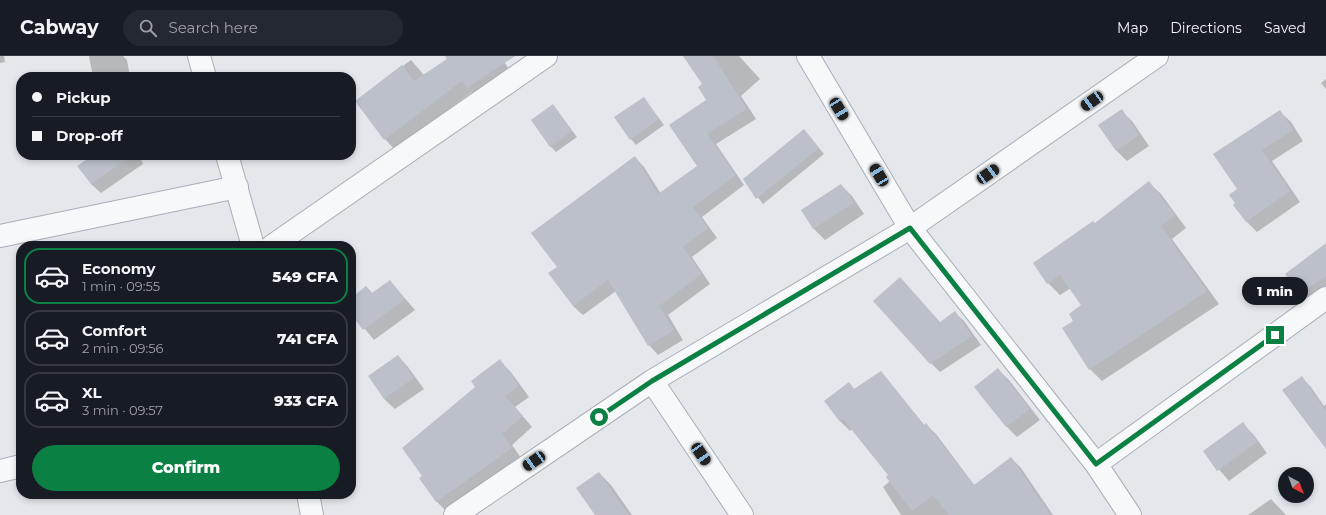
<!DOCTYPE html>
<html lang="en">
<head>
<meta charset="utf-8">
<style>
	:root { --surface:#171b24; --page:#242831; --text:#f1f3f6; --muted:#9ea1a6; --line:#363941; --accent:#0b8043 }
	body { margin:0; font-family:Montserrat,sans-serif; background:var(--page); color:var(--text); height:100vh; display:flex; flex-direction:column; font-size:15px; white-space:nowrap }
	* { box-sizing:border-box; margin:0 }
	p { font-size:13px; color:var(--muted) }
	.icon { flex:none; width:22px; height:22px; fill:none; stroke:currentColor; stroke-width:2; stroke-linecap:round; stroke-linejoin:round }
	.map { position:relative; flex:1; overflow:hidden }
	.details { position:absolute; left:16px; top:185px; width:340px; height:258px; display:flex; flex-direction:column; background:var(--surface); border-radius:16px; box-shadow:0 2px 6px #0003 }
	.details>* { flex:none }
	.top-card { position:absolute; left:16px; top:16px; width:340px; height:88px; border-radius:16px; box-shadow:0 2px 6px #0003; display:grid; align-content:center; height:88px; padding:0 16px; background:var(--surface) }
	.needle { width:26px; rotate:139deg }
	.controls { position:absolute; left:1278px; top:411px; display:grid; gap:8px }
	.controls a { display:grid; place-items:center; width:36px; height:36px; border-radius:50%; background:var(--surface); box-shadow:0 2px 6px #0003; font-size:20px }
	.end { position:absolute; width:18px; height:18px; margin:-9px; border:5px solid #0b8043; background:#fff; box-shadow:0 0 0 2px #fff }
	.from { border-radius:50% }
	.bubble { position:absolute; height:28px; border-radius:14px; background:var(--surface); box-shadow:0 2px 6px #0003; font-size:13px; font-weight:800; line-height:28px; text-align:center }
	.car { position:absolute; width:12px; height:24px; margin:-12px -6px; border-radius:5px; box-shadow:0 0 3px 1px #0007; background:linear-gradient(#222 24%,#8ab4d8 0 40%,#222 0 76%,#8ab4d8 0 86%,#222 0) }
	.top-card b { display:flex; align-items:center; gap:14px; height:38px; font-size:15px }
	.top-card b+b { border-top:1px solid var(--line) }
	.top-card i { width:10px; height:10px; background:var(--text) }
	ul { padding:7px 0 0; list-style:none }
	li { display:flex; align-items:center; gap:12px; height:56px; margin:0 8px 6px; padding:0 8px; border:2px solid var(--line); border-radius:16px }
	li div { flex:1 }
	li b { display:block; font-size:15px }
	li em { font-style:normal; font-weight:800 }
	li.current { border-color:var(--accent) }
	li>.icon { width:36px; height:36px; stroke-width:1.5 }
	.action { display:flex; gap:8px; margin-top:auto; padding:8px 16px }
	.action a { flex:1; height:46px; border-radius:24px; background:var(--accent); color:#fff; font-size:16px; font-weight:800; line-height:46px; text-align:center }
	header { display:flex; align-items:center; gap:24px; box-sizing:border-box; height:56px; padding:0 20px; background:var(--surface); border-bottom:1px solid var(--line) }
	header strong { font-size:19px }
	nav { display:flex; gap:22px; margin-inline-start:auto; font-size:14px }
	.search { width:280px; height:36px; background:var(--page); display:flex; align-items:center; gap:10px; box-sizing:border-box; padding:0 14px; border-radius:22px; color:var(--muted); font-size:15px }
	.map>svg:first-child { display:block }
</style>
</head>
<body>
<header>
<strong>Cabway</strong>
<div class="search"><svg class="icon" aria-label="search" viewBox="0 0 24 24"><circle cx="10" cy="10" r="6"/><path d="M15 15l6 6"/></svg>Search here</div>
<nav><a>Map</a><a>Directions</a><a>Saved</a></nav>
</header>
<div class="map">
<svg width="1326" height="459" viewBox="0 0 1326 459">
	<rect width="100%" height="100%" fill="#e4e7ec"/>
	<path fill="#0003" d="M 0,0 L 4,0 L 5,6 L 0,7 Z
		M 89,0 L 123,0 L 127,4 L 130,21 L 93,21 Z
		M 454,0 L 500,0 L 513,19 L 478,42 L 472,36 L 395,94 L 385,83 L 356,45 L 411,4 L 424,19 Z
		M 684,0 L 739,0 L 760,23 L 741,40 L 756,63 L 716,88 L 744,129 L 702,161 L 717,182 L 692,201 L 710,228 L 668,259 L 683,284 L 658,299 L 649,289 L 616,235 L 583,259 L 573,250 L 558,211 L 635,101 L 644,111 L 661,138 L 699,110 L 707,44 L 703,28 Z
		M 1326,23 L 1326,33 L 1321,27 Z
		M 644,42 L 664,69 L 636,89 L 631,83 Z
		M 553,49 L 577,81 L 556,96 L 550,90 Z
		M 1121,55 L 1132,65 L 1149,90 L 1127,105 L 1116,94 Z
		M 1280,56 L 1291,66 L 1303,85 L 1272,105 L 1300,146 L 1257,176 L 1246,165 L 1236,147 L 1238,133 Z
		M 809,80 L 824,98 L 763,148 L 744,123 Z
		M 95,99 L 139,99 L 143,108 L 101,137 L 91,128 Z
		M 1148,126 L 1161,138 L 1186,172 L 1172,183 L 1219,248 L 1102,325 L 1090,313 L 1075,265 L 1083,249 L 1071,232 L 1060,239 L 1048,227 L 1095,168 Z
		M 841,129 L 852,140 L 864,158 L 825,184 L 814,173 L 802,155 Z
		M 1326,199 L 1326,238 L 1312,248 L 1286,218 Z
		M 390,225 L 415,254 L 374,284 L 351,256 L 351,243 L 366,231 L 373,238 Z
		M 955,257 L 964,265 L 981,289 L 940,316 L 931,307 L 941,267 Z
		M 398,300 L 408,311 L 424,333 L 395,353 L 384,343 Z
		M 500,305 L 510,315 L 529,341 L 515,351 L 532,371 L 512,389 L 521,402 L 447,456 L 437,446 L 420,423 L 423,420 L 477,331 Z
		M 998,314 L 1009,324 L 1040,364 L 1017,381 L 1007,371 L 976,331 Z
		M 881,316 L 925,370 L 926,369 L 936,378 L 975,430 L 1011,402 L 1021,412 L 1053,459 L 901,459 L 883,431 L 890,425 L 889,419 L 852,373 L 850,375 L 840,365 L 849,327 L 855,334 Z
		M 1301,321 L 1311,331 L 1324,350 L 1326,348 L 1326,392 Z
		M 1243,368 L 1253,378 L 1267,397 L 1229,425 L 1204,396 Z
		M 599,417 L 611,429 L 632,459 L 596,459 Z
		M 1271,443 L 1286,459 L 1248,459 Z"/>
	<path fill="#bbc0ca" d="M 445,0 L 515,0 L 467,32 L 462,25 L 384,84 L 355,45 L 402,9 L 414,25 L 447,3 Z
		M 683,0 L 713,0 L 747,53 L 707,78 L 736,119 L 693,151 L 708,172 L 683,191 L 702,218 L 659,250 L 674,274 L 648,290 L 608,224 L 573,250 L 548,217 L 557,211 L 531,177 L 635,100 L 658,138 L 697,110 L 669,69 L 706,44 L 698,31 L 702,28 Z
		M 644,41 L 659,63 L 630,84 L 614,61 Z
		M 553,48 L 572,75 L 550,91 L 531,64 Z
		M 1122,53 L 1139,79 L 1116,95 L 1098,69 Z
		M 1280,54 L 1293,74 L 1262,94 L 1290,135 L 1246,166 L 1233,149 L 1235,147 L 1229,139 L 1237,133 L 1213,98 Z
		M 804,73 L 819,92 L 756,143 L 743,123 Z
		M 93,99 L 133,99 L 91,128 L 77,110 Z
		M 1149,125 L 1175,159 L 1161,170 L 1207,235 L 1089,314 L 1062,272 L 1073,265 L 1069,258 L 1081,249 L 1060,219 L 1047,228 L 1033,207 L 1093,165 L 1095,167 Z
		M 841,128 L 854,147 L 813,173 L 801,154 Z
		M 1326,187 L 1326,220 L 1300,238 L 1285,218 Z
		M 900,221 L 940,266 L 955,255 L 972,280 L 930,308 L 873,245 Z
		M 390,224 L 405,243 L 363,274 L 351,258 L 351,242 L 366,230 L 372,237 Z
		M 398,299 L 414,322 L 384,343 L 368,320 Z
		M 500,303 L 519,330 L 505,340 L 523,360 L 502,378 L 512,392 L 436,446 L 419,422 L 422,420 L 402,392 L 475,331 L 471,325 Z
		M 998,312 L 1030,353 L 1006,371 L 974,331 Z
		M 881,315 L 924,369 L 926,367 L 974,429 L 1011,401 L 1051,459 L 949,459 L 933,439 L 912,455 L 886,421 L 888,419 L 843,363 L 840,366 L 824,345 L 849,326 L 854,333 Z
		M 1302,320 L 1326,355 L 1326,393 L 1282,334 Z
		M 1243,366 L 1257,386 L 1217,415 L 1203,395 Z
		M 599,416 L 629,459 L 595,459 L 576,432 Z"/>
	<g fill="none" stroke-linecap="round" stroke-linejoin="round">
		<defs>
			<path id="minor" d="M 808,0 L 910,172 L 1096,408 L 1130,459
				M 0,180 L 237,131
				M 272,190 L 546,0
				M 652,325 L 742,459
				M 1096,408 L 1326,242
				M 0,415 L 21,410
				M 455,459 L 652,325 L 910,172 L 1157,0"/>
			<path id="tertiary" d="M 199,0 L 205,21
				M 227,99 L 253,190
				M 308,438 L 312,459"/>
		</defs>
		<use href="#minor" stroke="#a9aeb7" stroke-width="24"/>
		<use href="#tertiary" stroke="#a9aeb7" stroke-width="24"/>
		<use href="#minor" stroke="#f7f8fa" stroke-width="22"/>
		<use href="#tertiary" stroke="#f7f8fa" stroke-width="22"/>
	</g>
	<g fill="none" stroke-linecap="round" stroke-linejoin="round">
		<path stroke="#0b8043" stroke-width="5" d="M 599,361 L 652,325 L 910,172 L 1096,408 L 1275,279"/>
	</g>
</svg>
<div class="controls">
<a><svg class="needle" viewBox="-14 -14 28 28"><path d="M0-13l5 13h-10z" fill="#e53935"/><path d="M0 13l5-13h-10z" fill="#9ea1a6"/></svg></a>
</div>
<i class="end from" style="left:599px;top:361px"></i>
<i class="end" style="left:1275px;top:279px"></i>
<div class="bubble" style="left:1242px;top:221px;width:66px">1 min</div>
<i class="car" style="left:1092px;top:45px;rotate:235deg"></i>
<i class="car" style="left:839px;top:53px;rotate:149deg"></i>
<i class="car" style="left:988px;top:118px;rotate:55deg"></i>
<i class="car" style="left:879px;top:119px;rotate:329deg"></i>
<i class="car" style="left:701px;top:398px;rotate:146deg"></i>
<i class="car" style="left:534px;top:405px;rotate:236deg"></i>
<div class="top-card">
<b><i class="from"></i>Pickup</b>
<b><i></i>Drop-off</b>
</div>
<section class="details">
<ul>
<li class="current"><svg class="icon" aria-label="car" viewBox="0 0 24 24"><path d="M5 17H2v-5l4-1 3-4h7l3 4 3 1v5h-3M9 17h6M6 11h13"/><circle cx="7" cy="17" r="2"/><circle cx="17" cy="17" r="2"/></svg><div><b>Economy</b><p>1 min · 09:55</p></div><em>549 CFA</em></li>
<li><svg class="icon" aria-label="car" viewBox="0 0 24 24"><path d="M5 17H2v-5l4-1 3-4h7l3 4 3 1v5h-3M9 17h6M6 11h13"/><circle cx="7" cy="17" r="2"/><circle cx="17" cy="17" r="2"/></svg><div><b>Comfort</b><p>2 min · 09:56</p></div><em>741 CFA</em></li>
<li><svg class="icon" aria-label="car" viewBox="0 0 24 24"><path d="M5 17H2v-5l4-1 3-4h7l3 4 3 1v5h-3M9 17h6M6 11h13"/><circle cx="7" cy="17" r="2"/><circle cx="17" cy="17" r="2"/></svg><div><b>XL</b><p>3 min · 09:57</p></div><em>933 CFA</em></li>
</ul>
<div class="action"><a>Confirm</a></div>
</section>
</div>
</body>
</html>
